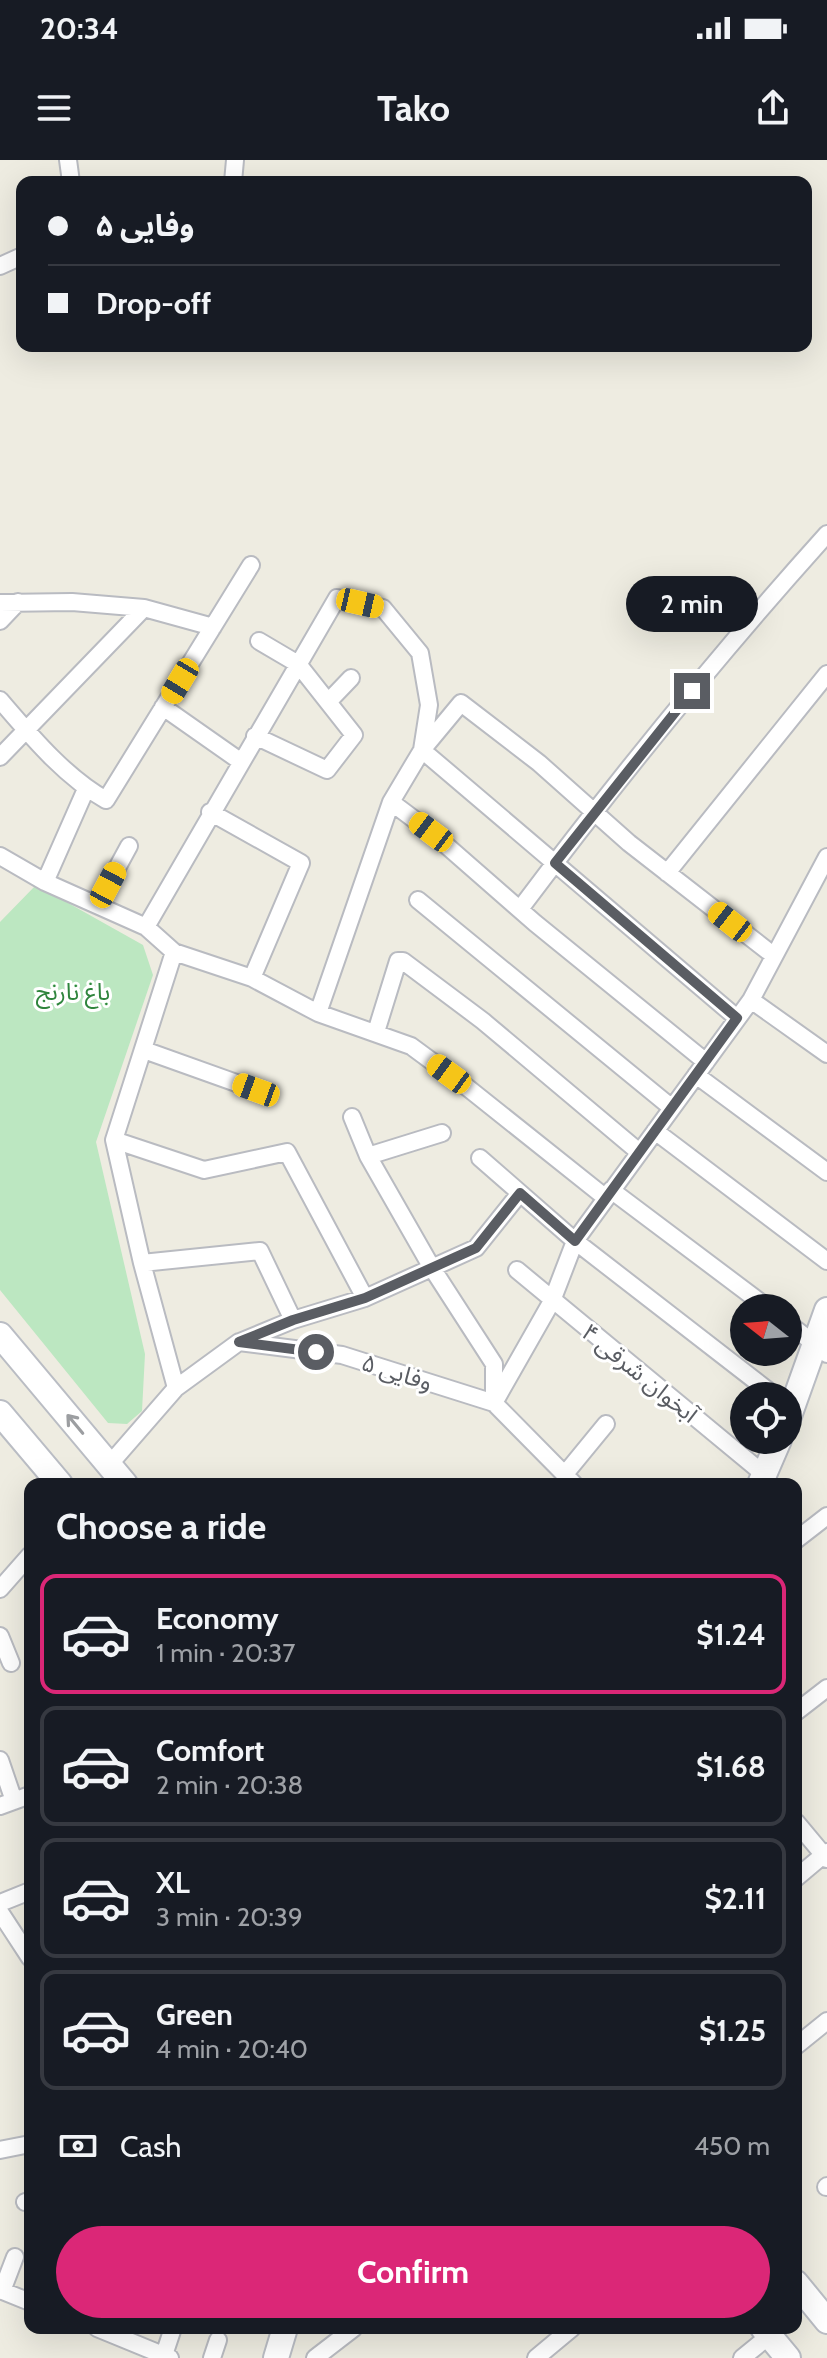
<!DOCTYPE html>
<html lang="en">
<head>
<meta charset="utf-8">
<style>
	:root { --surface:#171b24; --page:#242831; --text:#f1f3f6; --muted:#9ea1a6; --line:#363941; --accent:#db2777 }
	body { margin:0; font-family:Cabin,"Noto Sans Arabic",sans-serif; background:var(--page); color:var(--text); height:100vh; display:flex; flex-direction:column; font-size:30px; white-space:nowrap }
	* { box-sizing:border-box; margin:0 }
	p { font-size:26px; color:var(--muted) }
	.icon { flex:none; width:44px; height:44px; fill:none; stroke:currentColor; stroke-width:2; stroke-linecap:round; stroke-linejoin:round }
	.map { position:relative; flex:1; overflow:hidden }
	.details { position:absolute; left:24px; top:1318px; width:778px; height:856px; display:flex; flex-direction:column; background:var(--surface); border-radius:16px; box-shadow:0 8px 32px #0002 }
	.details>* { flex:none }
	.top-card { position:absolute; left:16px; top:16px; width:796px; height:176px; border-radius:16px; box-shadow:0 8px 32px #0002; display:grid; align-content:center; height:176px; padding:0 32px; background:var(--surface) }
	.needle { width:52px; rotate:287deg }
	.controls { position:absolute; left:730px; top:1134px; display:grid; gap:16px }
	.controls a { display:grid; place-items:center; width:72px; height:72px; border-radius:50%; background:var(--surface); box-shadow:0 8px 32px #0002; font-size:40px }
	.end { position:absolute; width:36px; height:36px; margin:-18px; border:10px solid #5a5d63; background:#fff; box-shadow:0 0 0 4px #fff }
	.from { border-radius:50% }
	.bubble { position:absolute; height:56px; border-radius:28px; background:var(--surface); box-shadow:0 8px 32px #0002; font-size:26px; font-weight:800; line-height:56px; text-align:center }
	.car { position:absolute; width:24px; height:48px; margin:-24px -12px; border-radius:10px; box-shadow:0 0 6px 2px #0007; background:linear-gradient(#f5c518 24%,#345 0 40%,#f5c518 0 76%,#345 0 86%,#f5c518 0) }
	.top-card b { display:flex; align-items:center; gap:28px; height:76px; font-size:30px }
	.top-card b+b { border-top:2px solid var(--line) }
	.top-card i { width:20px; height:20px; background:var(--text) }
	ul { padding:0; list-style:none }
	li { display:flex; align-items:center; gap:24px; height:120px; margin:0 16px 12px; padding:0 16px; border:4px solid var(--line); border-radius:16px }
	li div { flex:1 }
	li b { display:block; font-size:30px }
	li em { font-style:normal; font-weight:800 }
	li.on { border-color:var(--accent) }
	li>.icon { width:72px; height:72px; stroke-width:1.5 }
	h2 { padding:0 32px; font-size:36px; line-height:96px }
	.pay { display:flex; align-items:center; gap:20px; height:88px; padding:0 32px; font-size:30px }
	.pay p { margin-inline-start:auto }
	.action { display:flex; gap:16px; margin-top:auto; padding:16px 32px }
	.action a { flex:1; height:92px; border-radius:48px; background:var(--accent); color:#fff; font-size:32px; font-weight:800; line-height:92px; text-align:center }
	.status { display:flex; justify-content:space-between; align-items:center; height:56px; padding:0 40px; background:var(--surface); direction:ltr }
	.status svg { height:22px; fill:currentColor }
	header { display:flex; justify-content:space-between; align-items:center; height:104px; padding:0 32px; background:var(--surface); font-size:36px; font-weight:800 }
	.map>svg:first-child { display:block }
</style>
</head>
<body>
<div class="status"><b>20:34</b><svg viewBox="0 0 49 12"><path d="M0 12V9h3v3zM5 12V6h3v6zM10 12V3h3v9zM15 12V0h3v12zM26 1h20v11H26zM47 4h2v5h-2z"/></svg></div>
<header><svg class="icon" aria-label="menu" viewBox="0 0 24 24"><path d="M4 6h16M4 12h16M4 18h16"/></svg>Tako<svg class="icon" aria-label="share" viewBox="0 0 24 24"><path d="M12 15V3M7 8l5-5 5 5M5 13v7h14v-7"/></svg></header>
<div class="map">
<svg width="827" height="2198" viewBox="0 0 827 2198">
	<rect width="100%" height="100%" fill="#eeece1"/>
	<path fill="#bce7c1" d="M 36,725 L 143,785 L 153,815 L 96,982 L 145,1194 L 142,1251 L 127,1264 L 108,1263 L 0,1130 L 0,762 Z"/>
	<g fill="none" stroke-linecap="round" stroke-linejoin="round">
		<defs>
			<path id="street" d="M 68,0 L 71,22
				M 233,22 L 235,0
				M 0,106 L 22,96
				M 0,443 L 72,442 L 144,448 L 213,467
				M 0,461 L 18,442
				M 0,540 C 31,576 65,617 106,640 L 251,405
				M 328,542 L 351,518
				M 163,547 L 240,601
				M 255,576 L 327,610 L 354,575 L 298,504 L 259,481
				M 0,597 L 144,448
				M 391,642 L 431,672 L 535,763 L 706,902
				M 210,652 L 301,703 L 252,818
				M 0,696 L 45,722 L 146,767 L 174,792 L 252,818 L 318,853 L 411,886 L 468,928 L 606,1038
				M 667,713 L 827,514
				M 45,722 L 86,629
				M 418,740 L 672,948
				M 97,745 L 129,686
				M 520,749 C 617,620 719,494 827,374
				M 146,767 L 337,438 L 383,448 L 420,493 L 429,545 L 422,590 L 737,858
				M 174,792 L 114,980 L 142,1103 L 176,1228
				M 751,840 L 827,894
				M 318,853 L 391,642 L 422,590 L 461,543 L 539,603 L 629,683 L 773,795
				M 376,872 L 398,801 L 403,801 L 483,861 L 639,992
				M 144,890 L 256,930
				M 696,915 L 827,1012
				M 352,957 L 368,996 L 432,1108 L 494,1204 L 494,1241
				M 655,971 L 827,1101
				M 114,980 L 204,1010 L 287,992 L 365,1138
				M 368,996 L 442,973
				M 480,998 L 575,1081 L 775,1236
				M 611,1030 L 768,1148
				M 142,1103 L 260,1091 L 293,1160
				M 517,1110 L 765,1315
				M 788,1163 L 827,1194
				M 240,1182 L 293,1160 L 365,1138 L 476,1088 L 520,1033
				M 494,1243 L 552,1141 L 575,1081 L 751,840 L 827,697
				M 109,1305 L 176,1228 L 239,1182 L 342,1195 L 494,1243 L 574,1324
				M 565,1314 L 606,1264
				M 796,1380 L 827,1356
				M 0,1429 L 30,1395
				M 0,1476 L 11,1503
				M 796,1552 L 827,1528
				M 0,1600 L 14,1641
				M 0,1646 L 30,1635
				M 796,1662 L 827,1699
				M 796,1718 L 827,1692
				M 0,1743 L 30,1731
				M 0,1752 L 30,1798
				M 796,1886 L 827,1861
				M 0,1990 L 30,1984
				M 826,2027 L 827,2026
				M 25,2042 L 30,2041
				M 0,2130 L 30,2142
				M 2,2131 L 15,2097
				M 97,2168 L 170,2198
				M 164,2195 L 173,2168
				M 212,2198 L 218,2180
				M 315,2198 L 354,2168
				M 536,2198 L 572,2168
				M 742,2198 L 769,2176"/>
			<path id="secondary" d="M 0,1175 L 125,1324
				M 0,1253 L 60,1324
				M 788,1259 L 827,1150
				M 760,1324 L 779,1280
				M 796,2123 L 827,2161
				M 763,2168 L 788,2198
				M 276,2198 L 285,2168"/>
		</defs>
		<use href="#street" stroke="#b9bbc1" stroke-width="20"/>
		<use href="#secondary" stroke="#babdc4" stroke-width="28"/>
		<use href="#street" stroke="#fff" stroke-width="16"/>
		<use href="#secondary" stroke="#fff" stroke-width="24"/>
	</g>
	<defs><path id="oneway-shaft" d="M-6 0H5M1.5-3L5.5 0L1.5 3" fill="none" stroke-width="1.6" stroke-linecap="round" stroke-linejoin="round" transform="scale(2)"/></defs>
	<use stroke="#9c9ea1" href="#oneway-shaft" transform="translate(75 1264) rotate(-130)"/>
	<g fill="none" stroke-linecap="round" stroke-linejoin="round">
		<path stroke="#5a5d63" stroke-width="10" d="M 316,1192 L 239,1182 L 293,1160 L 365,1138 L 476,1088 L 520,1033 L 575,1081 L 737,858 L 555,703 L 692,531"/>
	</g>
	<g text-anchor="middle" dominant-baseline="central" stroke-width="6" stroke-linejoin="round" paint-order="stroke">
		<g font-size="24" fill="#2f853d" stroke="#fff">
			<text x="73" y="831">باغ نارنج</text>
		</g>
		<g font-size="24" fill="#5a5d63" stroke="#fff">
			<text transform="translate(397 1212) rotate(17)">وفایی ۵</text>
			<text transform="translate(640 1213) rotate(39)">آبخوان شرقی ۴</text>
		</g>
	</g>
</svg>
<div class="controls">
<a><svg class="needle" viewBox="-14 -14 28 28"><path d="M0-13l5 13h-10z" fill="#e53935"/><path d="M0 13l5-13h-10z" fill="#9ea1a6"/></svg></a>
<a><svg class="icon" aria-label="locate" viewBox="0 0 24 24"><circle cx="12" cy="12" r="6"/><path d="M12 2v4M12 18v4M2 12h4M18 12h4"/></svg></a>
</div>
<i class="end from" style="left:316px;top:1192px"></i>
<i class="end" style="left:692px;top:531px"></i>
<div class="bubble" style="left:626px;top:416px;width:132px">2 min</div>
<i class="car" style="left:360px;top:443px;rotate:103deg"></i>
<i class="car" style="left:180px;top:521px;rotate:211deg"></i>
<i class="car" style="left:431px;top:672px;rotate:307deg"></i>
<i class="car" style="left:108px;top:725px;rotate:28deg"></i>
<i class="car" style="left:730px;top:762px;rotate:308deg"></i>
<i class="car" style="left:449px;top:914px;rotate:306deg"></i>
<i class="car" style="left:256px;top:930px;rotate:290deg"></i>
<div class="top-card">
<b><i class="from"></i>وفایی ۵</b>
<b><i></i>Drop-off</b>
</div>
<section class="details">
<h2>Choose a ride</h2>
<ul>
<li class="on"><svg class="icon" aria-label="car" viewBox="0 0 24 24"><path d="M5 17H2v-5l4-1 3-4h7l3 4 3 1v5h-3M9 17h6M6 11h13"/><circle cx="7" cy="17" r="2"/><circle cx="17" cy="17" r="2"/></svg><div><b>Economy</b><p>1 min · 20:37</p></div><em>$1.24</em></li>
<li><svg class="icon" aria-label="car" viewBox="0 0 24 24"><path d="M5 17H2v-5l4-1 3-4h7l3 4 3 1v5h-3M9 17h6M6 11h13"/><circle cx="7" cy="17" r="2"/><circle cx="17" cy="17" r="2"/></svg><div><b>Comfort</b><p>2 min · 20:38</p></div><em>$1.68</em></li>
<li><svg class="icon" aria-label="car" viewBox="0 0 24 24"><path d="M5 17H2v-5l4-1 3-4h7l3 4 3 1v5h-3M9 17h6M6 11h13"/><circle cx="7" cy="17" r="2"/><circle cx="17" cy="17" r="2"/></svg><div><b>XL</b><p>3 min · 20:39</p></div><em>$2.11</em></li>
<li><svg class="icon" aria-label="car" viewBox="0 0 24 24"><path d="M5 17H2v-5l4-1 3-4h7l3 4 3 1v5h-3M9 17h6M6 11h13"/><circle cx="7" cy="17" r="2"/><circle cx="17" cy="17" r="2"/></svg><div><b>Green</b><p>4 min · 20:40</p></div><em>$1.25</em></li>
</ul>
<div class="pay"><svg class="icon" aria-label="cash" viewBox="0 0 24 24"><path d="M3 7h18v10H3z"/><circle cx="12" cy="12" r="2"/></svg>Cash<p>450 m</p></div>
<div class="action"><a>Confirm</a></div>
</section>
</div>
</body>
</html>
